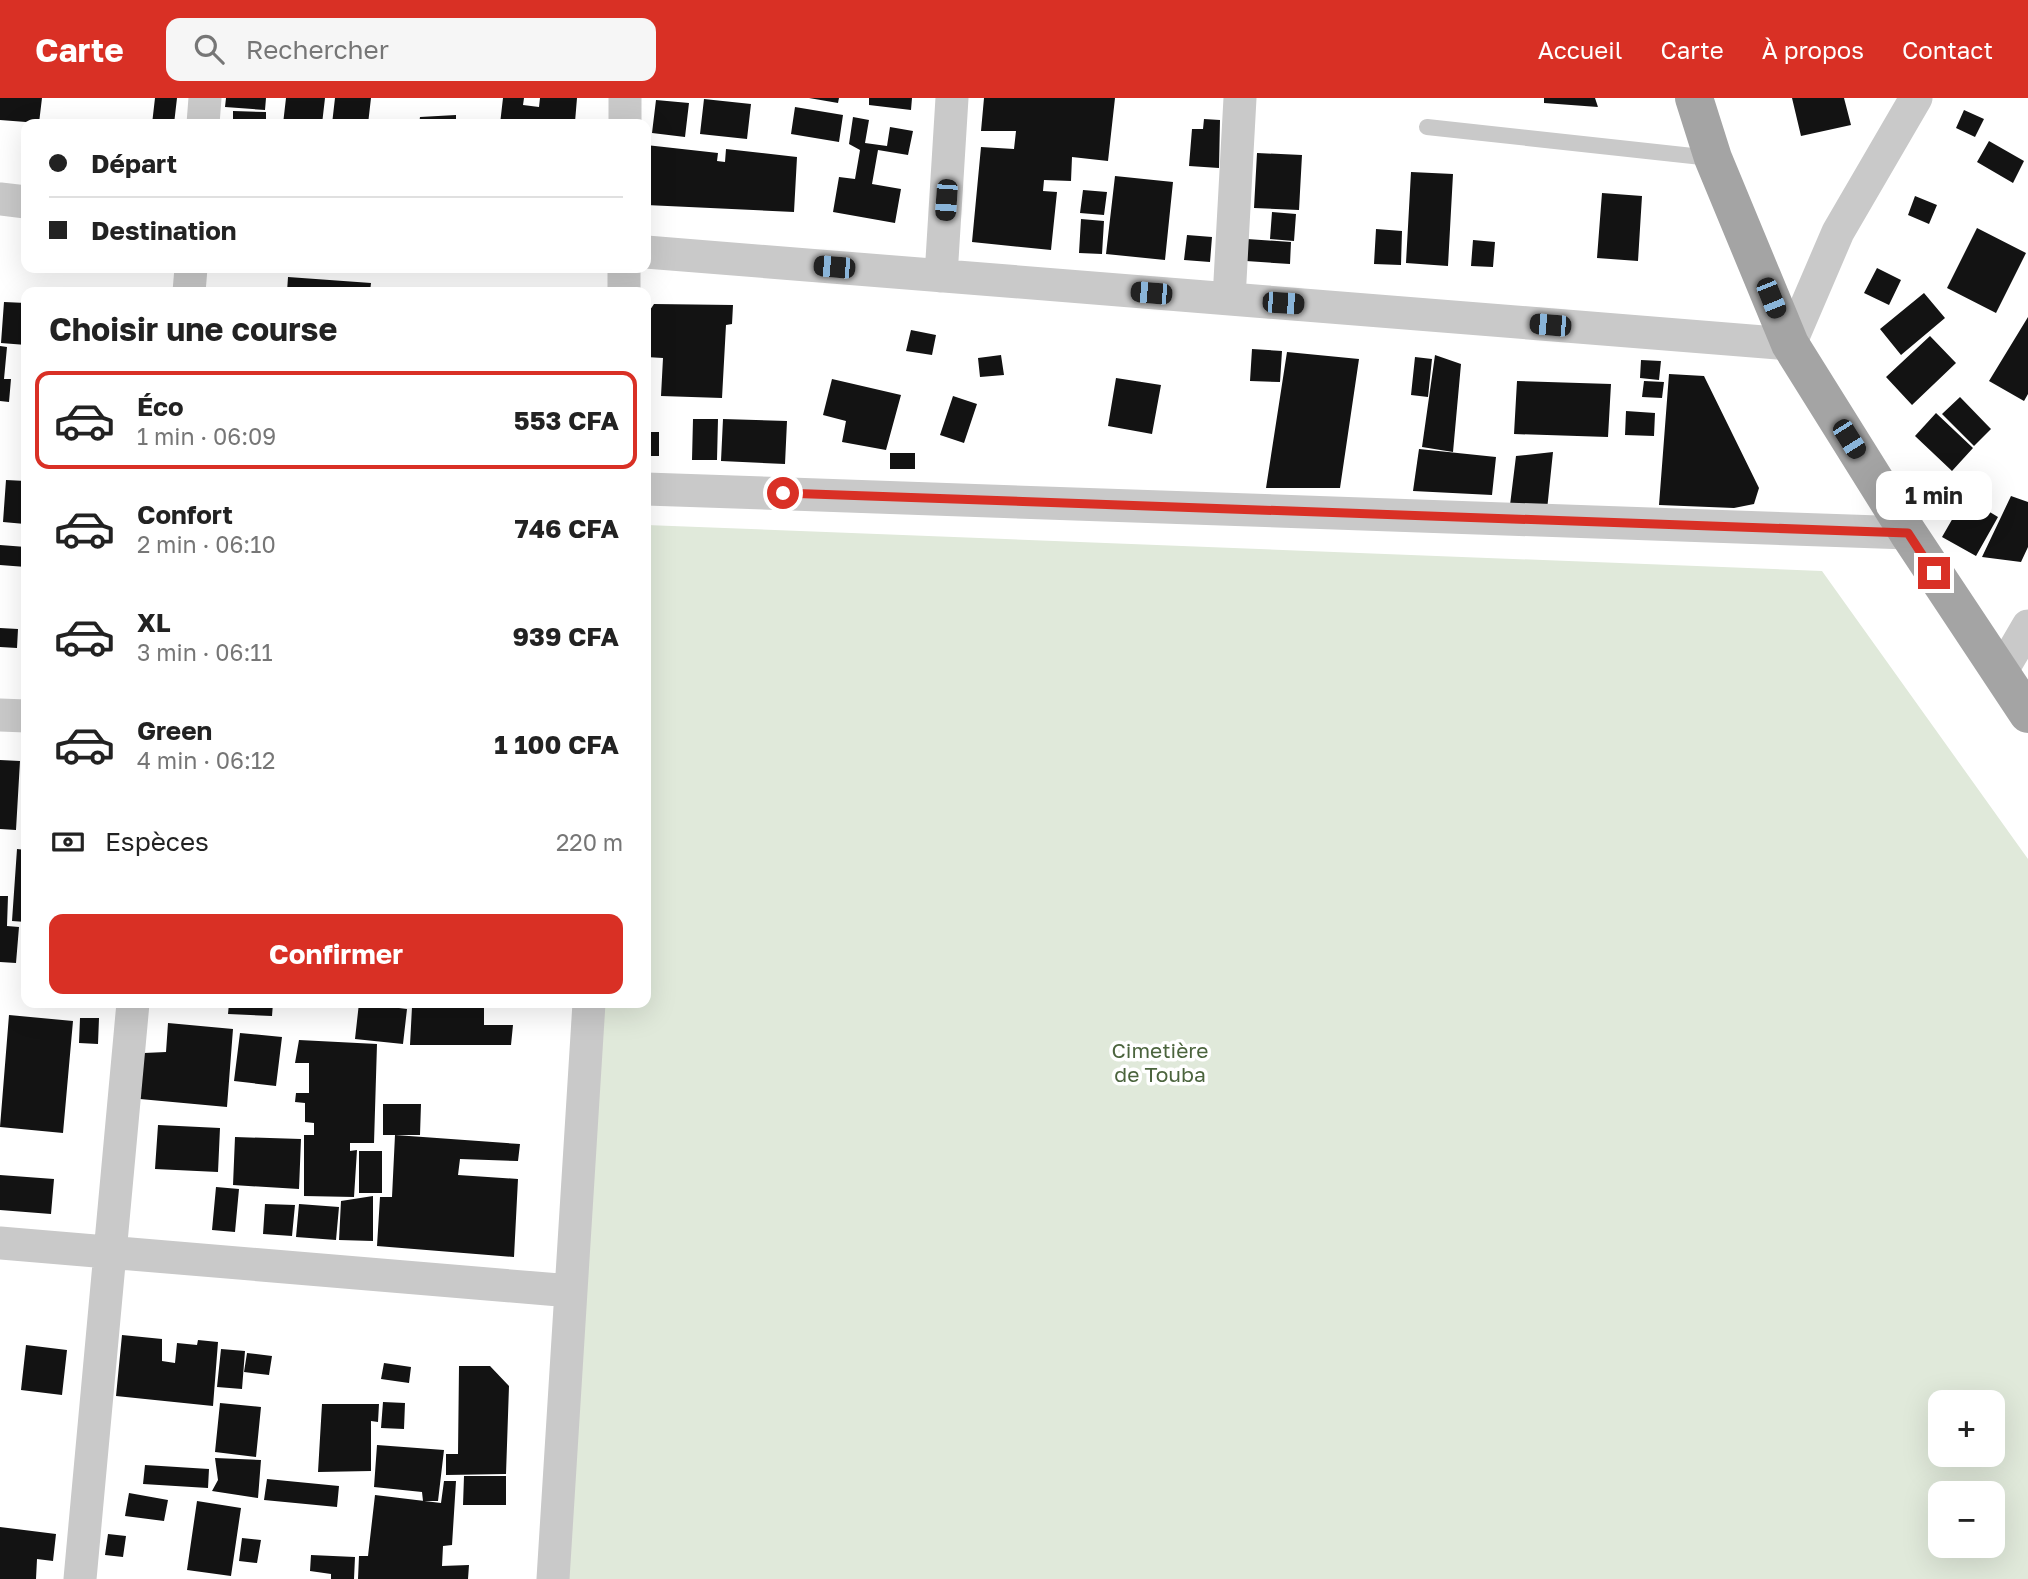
<!DOCTYPE html>
<html lang="fr">
<head>
<meta charset="utf-8">
<style>
	:root { --surface:#fff; --page:#f6f6f6; --text:#222; --muted:#767676; --line:#e0e0e0; --accent:#d93025 }
	body { margin:0; font-family:"Golos Text",sans-serif; background:var(--page); color:var(--text); height:100vh; display:flex; flex-direction:column; font-size:26px; white-space:nowrap }
	* { box-sizing:border-box; margin:0 }
	p { font-size:23px; color:var(--muted) }
	.icon { flex:none; width:38px; height:38px; fill:none; stroke:currentColor; stroke-width:2; stroke-linecap:round; stroke-linejoin:round }
	.map { position:relative; flex:1; overflow:hidden }
	.side { position:absolute; left:21px; top:189px; width:630px; height:721px; display:flex; flex-direction:column; background:var(--surface); border-radius:14px; box-shadow:0 7px 28px #0002 }
	.side>* { flex:none }
	.top-card { position:absolute; left:21px; top:21px; width:630px; height:154px; border-radius:14px; box-shadow:0 7px 28px #0002; display:grid; align-content:center; height:154px; padding:0 28px; background:var(--surface) }
	.buttons { position:absolute; left:1928px; top:1292px; display:grid; gap:14px }
	.buttons a { display:grid; place-items:center; width:77px; height:77px; border-radius:14px; background:var(--surface); box-shadow:0 7px 28px #0002; font-size:35px }
	.end { position:absolute; width:32px; height:32px; margin:-16px; border:9px solid #d93025; background:#fff; box-shadow:0 0 0 4px #fff }
	.from { border-radius:50% }
	.bubble { position:absolute; height:49px; border-radius:14px; background:var(--surface); box-shadow:0 7px 28px #0002; font-size:23px; font-weight:700; line-height:49px; text-align:center }
	.car { position:absolute; width:21px; height:42px; margin:-21px -10px; border-radius:9px; box-shadow:0 0 5px 2px #0007; background:linear-gradient(#222 24%,#8ab4d8 0 40%,#222 0 76%,#8ab4d8 0 86%,#222 0) }
	.top-card b { display:flex; align-items:center; gap:24px; height:66px; font-size:26px }
	.top-card b+b { border-top:2px solid var(--line) }
	.top-card i { width:18px; height:18px; background:var(--text) }
	ul { padding:0; list-style:none }
	li { display:flex; align-items:center; gap:21px; height:98px; margin:0 14px 10px; padding:0 14px; border:4px solid transparent; border-radius:14px }
	li div { flex:1 }
	li b { display:block; font-size:26px }
	li em { font-style:normal; font-weight:700 }
	li.on { border-color:var(--accent) }
	li>.icon { width:63px; height:63px; stroke-width:1.5 }
	h2 { padding:0 28px; font-size:32px; line-height:84px }
	.pay { display:flex; align-items:center; gap:18px; height:77px; padding:0 28px; font-size:26px }
	.pay p { margin-inline-start:auto }
	.button { display:flex; gap:14px; margin-top:auto; padding:14px 28px }
	.button a { flex:1; height:80px; border-radius:14px; background:var(--accent); color:#fff; font-size:28px; font-weight:700; line-height:80px; text-align:center }
	header { display:flex; align-items:center; gap:42px; box-sizing:border-box; height:98px; padding:0 35px; background:var(--accent); color:#fff }
	header strong { font-size:33px }
	nav { display:flex; gap:38px; margin-inline-start:auto; font-size:24px }
	.search { width:490px; height:63px; background:var(--page); display:flex; align-items:center; gap:18px; box-sizing:border-box; padding:0 24px; border-radius:14px; color:var(--muted); font-size:26px }
	.map>svg:first-child { display:block }
</style>
</head>
<body>
<header>
<strong>Carte</strong>
<div class="search"><svg class="icon" aria-label="search" viewBox="0 0 24 24"><circle cx="10" cy="10" r="6"/><path d="M15 15l6 6"/></svg>Rechercher</div>
<nav><a>Accueil</a><a>Carte</a><a>À propos</a><a>Contact</a></nav>
</header>
<div class="map">
<svg width="2028" height="1481" viewBox="0 0 2028 1481">
	<rect width="100%" height="100%" fill="#fff"/>
	<path fill="#e0e9da" fill-rule="evenodd" d="M 646,427 L 1822,473 L 2028,761 L 2028,1481 L 563,1481 L 598,905 L 646,905 ZM 1941,1304 L 1993,1304 L 1993,1356 L 1941,1356 ZM 1941,1395 L 1993,1395 L 1993,1447 L 1941,1447 Z"/>
	<path fill="#131313" d="M 0,0 L 42,0 L 39,25 L 0,22 Z
		M 155,0 L 177,0 L 174,26 L 152,26 Z
		M 226,0 L 266,0 L 265,12 L 225,9 Z
		M 286,0 L 325,0 L 322,26 L 283,26 Z
		M 335,0 L 371,0 L 368,26 L 332,26 Z
		M 503,0 L 524,0 L 523,7 L 539,9 L 540,0 L 577,0 L 575,24 L 557,22 L 556,26 L 500,26 Z
		M 809,0 L 839,0 L 838,5 Z
		M 869,0 L 912,0 L 911,12 L 869,7 Z
		M 984,0 L 1115,0 L 1108,63 L 1072,59 L 1071,83 L 1044,82 L 1043,93 L 1057,94 L 1051,152 L 972,144 L 981,49 L 1014,51 L 1016,33 L 981,33 Z
		M 1544,0 L 1595,0 L 1598,9 L 1544,5 Z
		M 1792,0 L 1844,0 L 1851,27 L 1801,38 Z
		M 704,1 L 751,6 L 747,41 L 700,36 Z
		M 656,2 L 689,5 L 685,39 L 652,35 Z
		M 795,9 L 843,17 L 839,44 L 791,36 Z
		M 1964,12 L 1984,21 L 1975,39 L 1956,30 Z
		M 233,13 L 266,14 L 266,26 L 233,26 Z
		M 456,17 L 456,26 L 419,26 L 420,19 Z
		M 853,19 L 869,22 L 865,45 L 887,48 L 890,29 L 913,33 L 908,57 L 878,52 L 872,86 L 901,91 L 895,125 L 833,114 L 839,79 L 855,81 L 860,52 L 849,46 Z
		M 1204,21 L 1220,22 L 1219,70 L 1189,68 L 1192,31 L 1203,31 Z
		M 1989,43 L 2024,63 L 2013,85 L 1977,64 Z
		M 646,47 L 718,55 L 717,63 L 725,64 L 726,51 L 797,59 L 794,114 L 646,107 Z
		M 1257,55 L 1302,57 L 1299,112 L 1254,110 Z
		M 1411,74 L 1453,76 L 1448,168 L 1406,165 Z
		M 1115,78 L 1173,84 L 1165,162 L 1106,156 Z
		M 1083,92 L 1107,94 L 1104,117 L 1080,115 Z
		M 1602,95 L 1642,98 L 1638,163 L 1597,160 Z
		M 1915,98 L 1937,107 L 1929,126 L 1908,117 Z
		M 1272,114 L 1296,116 L 1294,143 L 1270,141 Z
		M 1081,121 L 1104,123 L 1102,156 L 1079,155 Z
		M 1977,130 L 2026,155 L 1996,215 L 1947,190 Z
		M 1376,131 L 1402,133 L 1401,167 L 1374,166 Z
		M 1187,137 L 1212,139 L 1210,164 L 1184,162 Z
		M 1247,141 L 1291,144 L 1290,166 L 1246,163 Z
		M 1473,142 L 1495,144 L 1493,169 L 1471,168 Z
		M 1877,170 L 1901,182 L 1889,207 L 1864,195 Z
		M 288,179 L 371,185 L 370,194 L 287,194 Z
		M 98,190 L 116,192 L 116,194 L 98,194 Z
		M 1924,195 L 1945,220 L 1901,257 L 1880,231 Z
		M 4,204 L 26,205 L 26,247 L 1,245 Z
		M 654,206 L 733,207 L 732,226 L 726,227 L 722,300 L 661,298 L 663,260 L 646,259 L 646,218 Z
		M 2028,219 L 2028,296 L 2024,303 L 1989,283 Z
		M 911,232 L 936,237 L 932,257 L 906,253 Z
		M 1930,238 L 1956,265 L 1912,307 L 1886,279 Z
		M 0,248 L 7,249 L 4,281 L 11,281 L 9,304 L 0,303 Z
		M 1252,251 L 1282,253 L 1280,284 L 1250,283 Z
		M 1287,254 L 1359,261 L 1340,390 L 1266,390 Z
		M 1001,257 L 1004,277 L 980,279 L 978,260 Z
		M 1435,257 L 1461,266 L 1453,354 L 1422,349 Z
		M 1415,259 L 1432,261 L 1428,299 L 1411,297 Z
		M 1641,262 L 1661,263 L 1659,282 L 1640,280 Z
		M 1669,276 L 1704,278 L 1759,390 L 1754,406 L 1734,410 L 1659,407 Z
		M 1116,280 L 1161,287 L 1152,336 L 1108,328 Z
		M 22,281 L 26,282 L 26,303 L 21,303 Z
		M 832,281 L 901,297 L 886,352 L 842,344 L 846,323 L 823,317 Z
		M 1517,283 L 1611,286 L 1608,339 L 1514,336 Z
		M 1644,283 L 1664,284 L 1662,300 L 1642,299 Z
		M 953,298 L 977,306 L 964,345 L 940,337 Z
		M 1960,299 L 1991,331 L 1974,348 L 1942,316 Z
		M 1626,313 L 1655,315 L 1654,338 L 1625,337 Z
		M 1936,315 L 1973,350 L 1952,373 L 1915,338 Z
		M 693,321 L 718,321 L 717,362 L 692,362 Z
		M 723,321 L 787,323 L 785,366 L 721,363 Z
		M 646,334 L 659,334 L 659,358 L 646,358 Z
		M 1419,351 L 1496,359 L 1492,397 L 1413,393 Z
		M 1553,354 L 1547,412 L 1510,407 L 1516,358 Z
		M 890,355 L 915,355 L 915,371 L 890,371 Z
		M 6,382 L 26,383 L 25,426 L 3,424 Z
		M 2011,398 L 2028,404 L 2028,449 L 2021,464 L 1982,459 Z
		M 1965,399 L 1998,419 L 1976,458 L 1942,439 Z
		M 0,447 L 26,449 L 26,469 L 0,467 Z
		M 0,530 L 18,531 L 17,550 L 0,549 Z
		M 0,662 L 20,663 L 16,732 L 0,731 Z
		M 17,751 L 26,752 L 26,824 L 12,823 Z
		M 0,798 L 8,798 L 7,828 L 19,829 L 16,865 L 0,864 Z
		M 229,905 L 273,905 L 272,918 L 228,916 Z
		M 309,905 L 346,905 L 346,908 L 309,908 Z
		M 359,905 L 407,911 L 403,946 L 355,941 Z
		M 484,907 L 484,927 L 513,927 L 511,947 L 410,947 L 412,909 Z
		M 9,917 L 73,923 L 63,1035 L 0,1029 Z
		M 80,920 L 99,920 L 98,946 L 79,945 Z
		M 168,925 L 233,931 L 227,1009 L 140,1001 L 144,955 L 166,954 Z
		M 240,935 L 282,939 L 276,988 L 234,983 Z
		M 299,942 L 377,946 L 374,1045 L 350,1045 L 350,1053 L 357,1052 L 354,1099 L 304,1098 L 304,1037 L 314,1037 L 314,1025 L 305,1024 L 305,1005 L 295,1004 L 296,995 L 309,995 L 309,965 L 295,965 Z
		M 383,1006 L 421,1006 L 420,1037 L 383,1037 Z
		M 158,1027 L 220,1030 L 218,1074 L 155,1071 Z
		M 395,1037 L 520,1046 L 518,1063 L 460,1061 L 458,1077 L 518,1081 L 514,1159 L 377,1148 L 380,1099 L 392,1099 Z
		M 235,1039 L 301,1041 L 299,1091 L 233,1087 Z
		M 359,1053 L 382,1053 L 382,1095 L 359,1095 Z
		M 0,1077 L 54,1081 L 51,1116 L 0,1112 Z
		M 216,1089 L 239,1091 L 235,1134 L 212,1132 Z
		M 373,1098 L 373,1143 L 339,1142 L 341,1103 Z
		M 265,1106 L 295,1107 L 292,1138 L 263,1136 Z
		M 299,1106 L 339,1109 L 336,1142 L 296,1139 Z
		M 122,1237 L 162,1241 L 162,1263 L 175,1265 L 177,1245 L 197,1247 L 198,1242 L 218,1244 L 213,1308 L 116,1298 Z
		M 26,1247 L 67,1252 L 62,1297 L 21,1292 Z
		M 221,1251 L 245,1253 L 242,1291 L 217,1289 Z
		M 247,1255 L 272,1258 L 269,1277 L 244,1274 Z
		M 384,1265 L 411,1269 L 409,1285 L 381,1281 Z
		M 459,1268 L 490,1268 L 509,1288 L 506,1376 L 446,1377 L 446,1356 L 458,1356 Z
		M 383,1304 L 405,1305 L 404,1331 L 381,1330 Z
		M 220,1305 L 261,1309 L 256,1359 L 215,1354 Z
		M 322,1306 L 379,1306 L 378,1324 L 371,1323 L 371,1373 L 318,1374 Z
		M 377,1347 L 444,1352 L 438,1403 L 423,1403 L 422,1394 L 374,1389 Z
		M 215,1360 L 261,1362 L 258,1400 L 212,1393 L 218,1382 Z
		M 145,1367 L 209,1371 L 208,1390 L 143,1386 Z
		M 464,1378 L 506,1378 L 506,1407 L 463,1407 Z
		M 267,1381 L 339,1388 L 337,1409 L 264,1402 Z
		M 444,1383 L 456,1383 L 452,1447 L 443,1448 L 442,1468 L 469,1467 L 468,1481 L 358,1481 L 359,1458 L 368,1458 L 375,1397 L 441,1405 Z
		M 129,1395 L 168,1402 L 164,1423 L 125,1418 Z
		M 197,1403 L 241,1410 L 231,1478 L 187,1472 Z
		M 0,1429 L 56,1436 L 53,1463 L 37,1461 L 36,1481 L 0,1481 Z
		M 108,1436 L 126,1438 L 123,1459 L 105,1457 Z
		M 242,1440 L 261,1442 L 257,1465 L 239,1463 Z
		M 311,1457 L 355,1459 L 354,1481 L 331,1481 L 331,1476 L 310,1473 Z"/>
	<g fill="none" stroke-linecap="round" stroke-linejoin="round">
		<path stroke="#c9c9c9" stroke-width="16" d="M 1427,29 L 1711,60"/>
		<path stroke="#c9c9c9" stroke-width="33" d="M 625,0 L 625,26
			M 203,26 L 205,0
			M 0,101 L 26,104
			M 646,154 L 1790,246 L 1838,134 L 1916,0
			M 941,178 L 952,0
			M 189,194 L 191,170
			M 624,194 L 624,170
			M 1229,201 L 1240,0
			M 646,391 L 1908,435
			M 2000,576 L 2028,528
			M 0,617 L 26,618
			M 0,1145 L 571,1193
			M 80,1481 L 133,905
			M 553,1481 L 589,905"/>
		<path stroke="#a4a4a4" stroke-width="38" d="M 1694,0 L 1713,60 L 1790,246 L 1908,435 L 2028,616"/>
	</g>
	<g fill="none" stroke-linecap="round" stroke-linejoin="round">
		<path stroke="#d93025" stroke-width="9" d="M 783,395 L 1908,435 L 1934,475"/>
	</g>
	<g text-anchor="middle" dominant-baseline="central" stroke-width="7" stroke-linejoin="round" paint-order="stroke">
		<g font-size="21" fill="#4b643d" stroke="#fff">
			<text x="1160" y="952">Cimetière<tspan x="1160" dy="24">de Touba</tspan></text>
		</g>
	</g>
</svg>
<div class="buttons">
<a>+</a>
<a>−</a>
</div>
<i class="end from" style="left:783px;top:395px"></i>
<i class="end" style="left:1934px;top:475px"></i>
<div class="bubble" style="left:1876px;top:373px;width:116px">1 min</div>
<i class="car" style="left:946px;top:102px;rotate:184deg"></i>
<i class="car" style="left:834px;top:169px;rotate:275deg"></i>
<i class="car" style="left:1151px;top:195px;rotate:275deg"></i>
<i class="car" style="left:1771px;top:200px;rotate:158deg"></i>
<i class="car" style="left:1283px;top:205px;rotate:94deg"></i>
<i class="car" style="left:1550px;top:227px;rotate:275deg"></i>
<i class="car" style="left:1849px;top:341px;rotate:148deg"></i>
<div class="top-card">
<b><i class="from"></i>Départ</b>
<b><i></i>Destination</b>
</div>
<section class="side">
<h2>Choisir une course</h2>
<ul>
<li class="on"><svg class="icon" aria-label="car" viewBox="0 0 24 24"><path d="M5 17H2v-5l4-1 3-4h7l3 4 3 1v5h-3M9 17h6M6 11h13"/><circle cx="7" cy="17" r="2"/><circle cx="17" cy="17" r="2"/></svg><div><b>Éco</b><p>1 min · 06:09</p></div><em>553 CFA</em></li>
<li><svg class="icon" aria-label="car" viewBox="0 0 24 24"><path d="M5 17H2v-5l4-1 3-4h7l3 4 3 1v5h-3M9 17h6M6 11h13"/><circle cx="7" cy="17" r="2"/><circle cx="17" cy="17" r="2"/></svg><div><b>Confort</b><p>2 min · 06:10</p></div><em>746 CFA</em></li>
<li><svg class="icon" aria-label="car" viewBox="0 0 24 24"><path d="M5 17H2v-5l4-1 3-4h7l3 4 3 1v5h-3M9 17h6M6 11h13"/><circle cx="7" cy="17" r="2"/><circle cx="17" cy="17" r="2"/></svg><div><b>XL</b><p>3 min · 06:11</p></div><em>939 CFA</em></li>
<li><svg class="icon" aria-label="car" viewBox="0 0 24 24"><path d="M5 17H2v-5l4-1 3-4h7l3 4 3 1v5h-3M9 17h6M6 11h13"/><circle cx="7" cy="17" r="2"/><circle cx="17" cy="17" r="2"/></svg><div><b>Green</b><p>4 min · 06:12</p></div><em>1 100 CFA</em></li>
</ul>
<div class="pay"><svg class="icon" aria-label="cash" viewBox="0 0 24 24"><path d="M3 7h18v10H3z"/><circle cx="12" cy="12" r="2"/></svg>Espèces<p>220 m</p></div>
<div class="button"><a>Confirmer</a></div>
</section>
</div>
</body>
</html>
